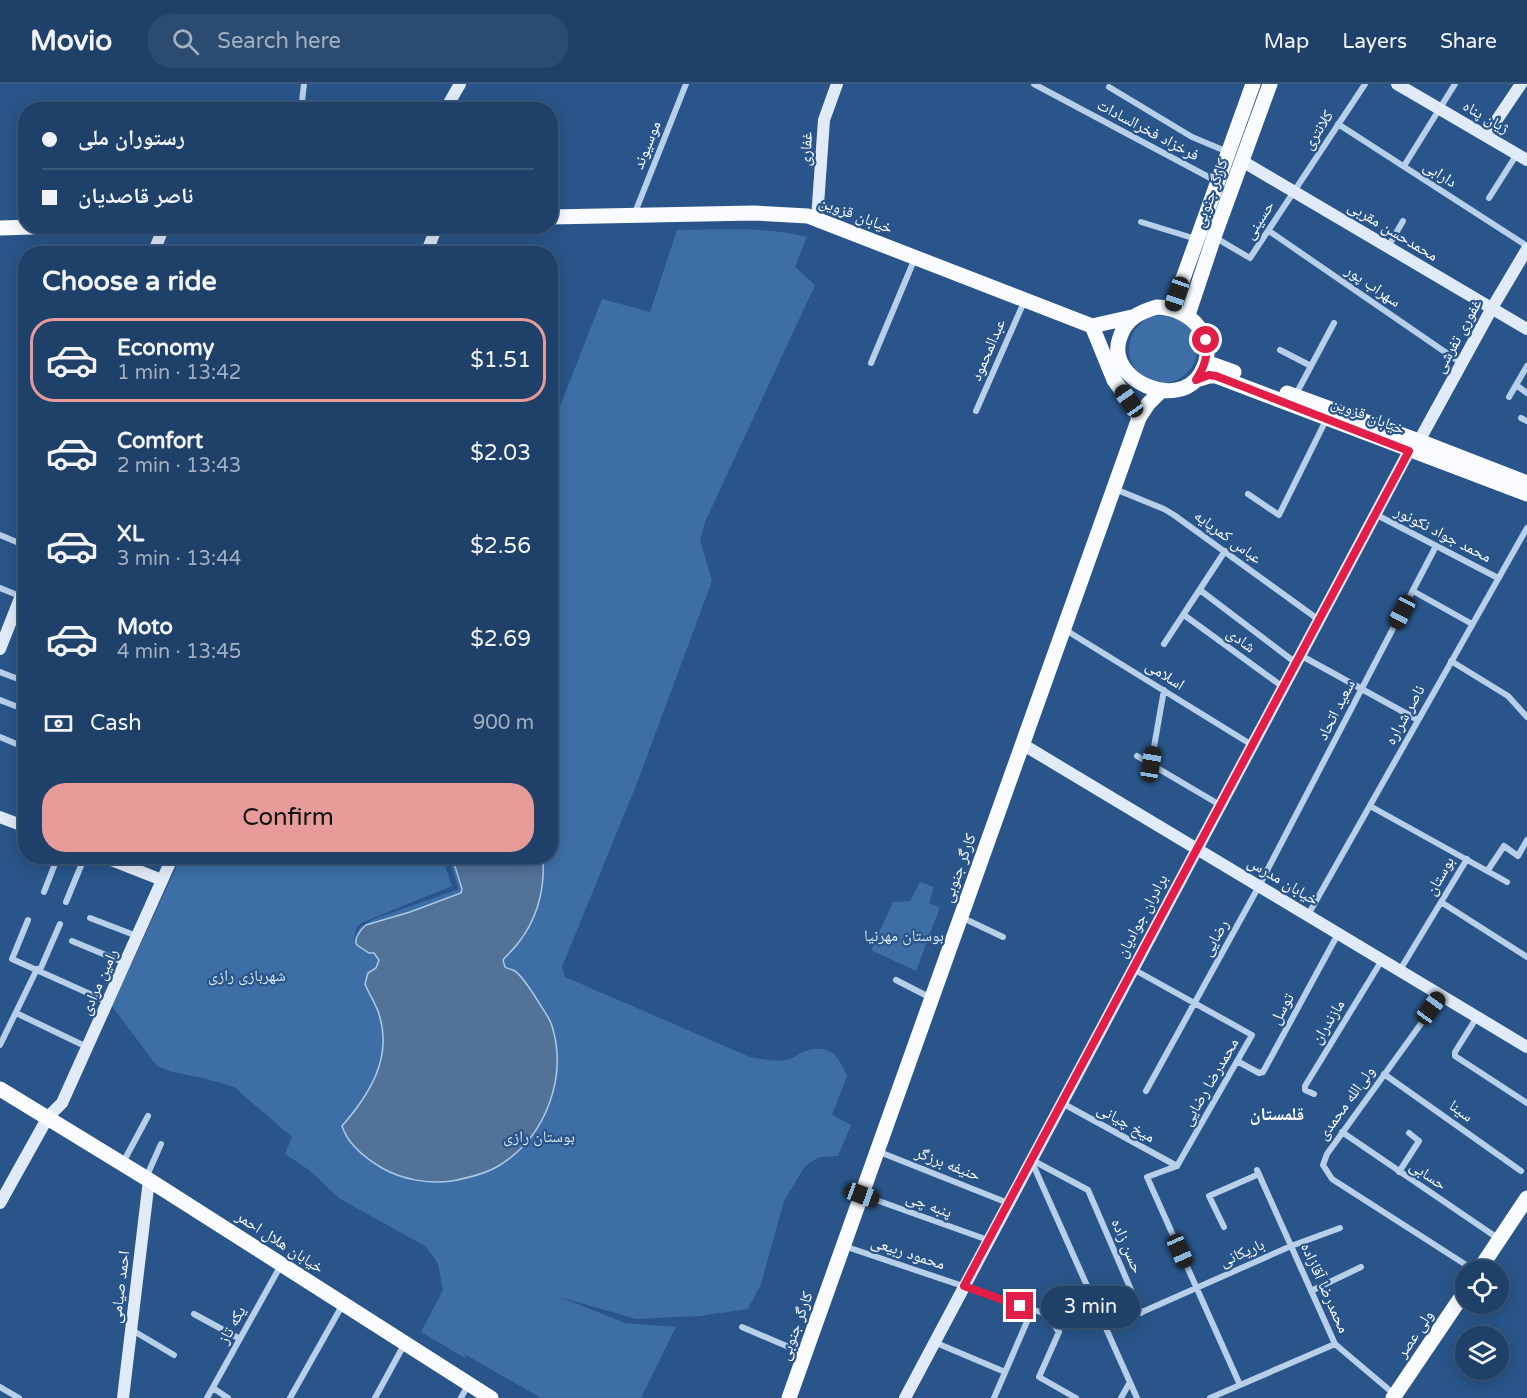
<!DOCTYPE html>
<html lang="en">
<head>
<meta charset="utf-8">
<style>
	:root { --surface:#1f4068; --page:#2c4b71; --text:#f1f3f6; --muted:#a1afc0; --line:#3c597c; --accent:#e69b98 }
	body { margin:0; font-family:"Varela Round","Noto Naskh Arabic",sans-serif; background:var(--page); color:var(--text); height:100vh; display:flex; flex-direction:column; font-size:22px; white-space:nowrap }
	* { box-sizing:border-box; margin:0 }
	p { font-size:20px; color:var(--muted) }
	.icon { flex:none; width:33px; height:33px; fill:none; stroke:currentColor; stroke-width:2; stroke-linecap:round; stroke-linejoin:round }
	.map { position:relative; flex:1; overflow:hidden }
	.drawer { position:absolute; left:18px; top:162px; width:540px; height:618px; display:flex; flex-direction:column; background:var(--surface); border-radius:24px; box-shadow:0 3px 15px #0003,0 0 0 2px var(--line) }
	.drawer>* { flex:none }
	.banner { position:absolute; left:18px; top:18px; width:540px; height:132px; border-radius:24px; box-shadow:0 3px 15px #0003,0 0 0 2px var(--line); display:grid; align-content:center; height:132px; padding:0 24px; background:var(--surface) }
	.buttons { position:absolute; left:1455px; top:1176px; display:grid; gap:12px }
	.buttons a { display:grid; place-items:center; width:54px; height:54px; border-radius:50%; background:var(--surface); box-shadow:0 3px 15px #0003,0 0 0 2px var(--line); font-size:30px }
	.end { position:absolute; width:27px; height:27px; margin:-14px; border:8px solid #e11d48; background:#fff; box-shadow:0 0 0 3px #fff }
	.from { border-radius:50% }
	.bubble { position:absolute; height:42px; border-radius:21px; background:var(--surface); box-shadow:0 3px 15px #0003,0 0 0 2px var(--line); font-size:20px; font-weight:600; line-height:42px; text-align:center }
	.car { position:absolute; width:18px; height:36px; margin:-18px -9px; border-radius:8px; box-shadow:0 0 4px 2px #0007; background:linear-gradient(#222 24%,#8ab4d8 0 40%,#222 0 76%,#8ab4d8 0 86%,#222 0) }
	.banner b { display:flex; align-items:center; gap:21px; height:57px; font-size:22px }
	.banner b+b { border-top:2px solid var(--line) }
	.banner i { width:15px; height:15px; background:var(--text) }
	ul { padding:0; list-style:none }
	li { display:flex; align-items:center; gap:18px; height:84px; margin:0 12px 9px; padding:0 12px; border:3px solid transparent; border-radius:24px }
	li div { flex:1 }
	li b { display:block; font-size:22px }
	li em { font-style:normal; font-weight:600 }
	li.active { border-color:var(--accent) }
	li>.icon { width:54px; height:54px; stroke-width:1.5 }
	h2 { padding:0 24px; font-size:27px; line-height:72px }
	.pay { display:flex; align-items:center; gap:15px; height:66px; padding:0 24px; font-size:22px }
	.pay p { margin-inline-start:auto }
	.action { display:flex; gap:12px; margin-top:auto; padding:12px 24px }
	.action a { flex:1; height:69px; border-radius:24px; background:var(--accent); color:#111; font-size:24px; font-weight:600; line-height:69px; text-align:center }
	header { display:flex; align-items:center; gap:36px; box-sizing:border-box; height:84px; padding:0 30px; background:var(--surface); border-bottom:2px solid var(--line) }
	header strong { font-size:28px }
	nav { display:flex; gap:33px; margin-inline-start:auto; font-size:21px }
	.search { width:420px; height:54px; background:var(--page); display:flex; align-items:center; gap:15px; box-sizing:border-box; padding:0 21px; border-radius:24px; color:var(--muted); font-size:22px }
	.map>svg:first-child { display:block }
</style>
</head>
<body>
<header>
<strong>Movio</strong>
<div class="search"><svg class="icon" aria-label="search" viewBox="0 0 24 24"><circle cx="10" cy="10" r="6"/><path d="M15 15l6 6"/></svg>Search here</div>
<nav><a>Map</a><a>Layers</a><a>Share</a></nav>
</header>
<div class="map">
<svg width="1527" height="1314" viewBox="0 0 1527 1314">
	<rect width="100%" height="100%" fill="#29558a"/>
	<path fill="#3d6fa6" d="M 677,146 C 720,146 765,142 807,153 L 795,183 L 815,201 L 705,438 L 700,456 L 712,497 L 637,699 L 562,883 L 565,893 L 750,973 C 762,975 775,978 787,976 C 795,974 801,967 809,966 C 831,961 839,973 847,992 L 832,1031 L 851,1041 L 838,1072 L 819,1073 L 805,1082 L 784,1117 L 761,1200 L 748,1225 L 699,1232 L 636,1235 L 560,1213 L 625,1239 L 676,1243 L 641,1314 L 541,1314 L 466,1271 L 465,1274 L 421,1248 L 443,1206 L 438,1180 L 433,1172 L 425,1162 L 340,1115 L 309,1086 L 285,1070 L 292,1053 L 234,1003 L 203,994 L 172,988 L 157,982 L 112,922 L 181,773 L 442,773 L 452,802 L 361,839 L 356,845 L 354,856 L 360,843 L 374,835 L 459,805 L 448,773 L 550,772 L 551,345 L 602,215 L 650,228 Z
		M1129 265a34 34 0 1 1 68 0a34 34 0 1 1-68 0Z
		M 920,798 L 934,803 L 929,819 L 940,823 L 916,887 L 871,866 L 893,818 L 910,817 Z"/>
	<path fill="#537297" stroke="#abcae9" stroke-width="1.5" d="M 452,773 L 543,773 C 545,804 538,833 519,858 C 514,865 508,870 503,876 L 505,883 C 508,885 511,885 513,886 C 522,890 536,914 541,922 C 545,928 550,935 552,942 C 568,994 545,1053 500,1081 C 486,1090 468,1094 452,1097 C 429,1100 403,1096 382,1084 C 365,1074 348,1061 342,1042 C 370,1010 393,973 379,930 C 376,920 369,910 365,900 L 368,889 L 376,884 L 379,876 L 374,869 L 369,869 L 357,861 C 353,855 361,845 366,841 L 410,828 L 461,809 L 462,805 Z"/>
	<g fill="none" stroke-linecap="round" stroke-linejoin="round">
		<path stroke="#b7cfe9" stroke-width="6" d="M 1034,0 L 1216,97
			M 1109,3 L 1192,53 L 1228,68
			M 301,26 L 304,0
			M 1338,40 L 1527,162
			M 1404,82 L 1455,0
			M 1489,114 L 1517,70
			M 634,131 L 686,0
			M 1141,138 L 1196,155
			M 1269,147 L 1461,279
			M 1216,154 L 1250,174 L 1365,0
			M 1388,163 L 1403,137
			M 1280,266 L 1311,282
			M 871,279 L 915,174
			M 1516,301 L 1527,309
			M 1295,312 L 1334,239
			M 1509,313 L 1527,282
			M 976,327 L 1024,218
			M 1521,334 L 1527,337
			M 1115,405 L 1164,425 L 1174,431 L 1319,536
			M 1248,410 L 1279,431 L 1326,336
			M 1375,430 L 1498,494
			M 0,451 L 26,462
			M 0,504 L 20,512
			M 1200,506 L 1296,579
			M 1413,507 L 1472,540
			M 1184,531 L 1283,603
			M 12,536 L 26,542
			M 1064,545 L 1252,661
			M 1164,560 L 1225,467
			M 1300,571 L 1418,636
			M 1451,577 L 1508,612 L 1527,633
			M 0,588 L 26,598
			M 0,616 L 26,626
			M 0,653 L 26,664
			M 1137,672 L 1220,721
			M 1151,680 L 1164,606
			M 1370,722 L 1507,798
			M 1488,786 L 1504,762 L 1518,772 L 1527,756
			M 44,808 L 58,772
			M 66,818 L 85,772
			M 1441,818 L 1527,873
			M 1308,831 L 1527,444
			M 90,834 L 137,852
			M 963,834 L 1003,853
			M 28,836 L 12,875 L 108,918
			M 72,857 L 125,879
			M 1133,885 L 1252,951 L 1177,1082
			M 40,886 L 60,840
			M 1400,886 L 1467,775
			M 896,896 L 931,914
			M 1441,912 L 1327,1070 L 1323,1081 L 1332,1095 L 1474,1186
			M 16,929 L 87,963
			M 1477,933 L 1455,968 L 1455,972 L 1527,1019
			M 0,961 L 37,885
			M 1237,977 L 1259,989 L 1263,988 L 1338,850
			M 1384,990 L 1521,1087
			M 1146,1007 L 1259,802 L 1436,462
			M 1314,1010 L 1305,1006 L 1305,1002 L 1382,876
			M 1062,1019 L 1177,1082
			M 1342,1048 L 1499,1155
			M 877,1067 L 1008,1119
			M 126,1073 L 148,1032
			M 1031,1076 L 1137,1314
			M 1032,1076 L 1088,1106 L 1141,1229
			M 1177,1082 L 1147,1093 L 1240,1301
			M 1257,1086 L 1335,1260 L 1394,1310
			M 149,1087 L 161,1060
			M 1399,1088 L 1419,1057 L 1409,1049
			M 862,1111 L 988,1156
			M 1224,1143 L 1209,1112 L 1259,1090
			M 844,1162 L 1046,1230 L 1059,1248 L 1039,1293 L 1076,1314
			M 1311,1207 L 1361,1183
			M 194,1230 L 240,1255
			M 742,1243 L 805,1270
			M 1106,1244 L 1291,1162 L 1340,1144
			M 132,1246 L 174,1271
			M 934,1258 L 1005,1288
			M 0,1303 L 19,1314
			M 213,1304 L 228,1314
			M 207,1314 L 281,1181
			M 290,1314 L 343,1220
			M 375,1314 L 405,1259
			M 461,1314 L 468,1301
			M 994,1314 L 1032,1226
			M 1121,1314 L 1130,1298
			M 1210,1314 L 1335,1260"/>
		<path stroke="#e1ebf8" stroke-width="12" d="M 1397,0 L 1527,76
			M 445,26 L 460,0
			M 1486,52 L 1521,0
			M 1242,77 L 1527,245
			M 817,135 L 824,36 L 837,0
			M 153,170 L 164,142
			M 426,170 L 437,142
			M 1419,357 L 1492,224 L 1527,165
			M 0,565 L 26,499
			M 1022,660 L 1527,963
			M 0,733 L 26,743
			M 101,772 L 162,796
			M 0,1119 L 48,1033 L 62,1019 L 173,772
			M 123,1314 L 149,1096
			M 905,1314 L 1409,367"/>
		<path stroke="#f9fbfe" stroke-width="15" d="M 550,133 L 754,129 L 808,132 L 1092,242 L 1132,233
			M 0,144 L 64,142
			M 1157,223 C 1192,224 1220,255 1201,289 C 1179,328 1104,296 1120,253 C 1126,234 1140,228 1157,223 Z
			M 1172,225 L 1253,0
			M 1188,231 L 1214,153 L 1270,0
			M 1092,242 L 1114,296 L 1134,324 L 1139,334
			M 1206,278 L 1234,288
			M 1196,296 L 1209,292 L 1216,292 L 1527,410
			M 1287,309 L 1419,357 L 1527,399
			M 0,1005 L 149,1096 L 491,1314
			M 1479,1186 L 1527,1114
			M 789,1314 L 1139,334 L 1148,320 L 1161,307
			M 1393,1314 L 1466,1206"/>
	</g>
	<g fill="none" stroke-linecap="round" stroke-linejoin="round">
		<path stroke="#e11d48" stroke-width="8" d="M 1020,1222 L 964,1202 L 1409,367 L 1216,292 L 1209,291 L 1196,296 C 1205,282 1208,272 1206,256"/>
	</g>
	<g text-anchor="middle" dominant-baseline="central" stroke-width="4.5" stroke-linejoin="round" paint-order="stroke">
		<g font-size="16" fill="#fff" stroke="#29558a">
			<text transform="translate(1486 33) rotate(30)">ژیان پناه</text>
			<text transform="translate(1148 46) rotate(28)">فرخزاد فخرالسادات</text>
			<text transform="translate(1318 46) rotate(-57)">کلانتری</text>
			<text transform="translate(647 61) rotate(-68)">موسیوند</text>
			<text transform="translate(806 65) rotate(-86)">غفاری</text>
			<text transform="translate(1440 90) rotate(33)">دارابی</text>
			<text transform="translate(1211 109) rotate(-70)">کارگر جنوبی</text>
			<text transform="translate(856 131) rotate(21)">خیابان قزوین</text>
			<text transform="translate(1259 136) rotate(-57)">حسینی</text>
			<text transform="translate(1393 147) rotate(31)">محمدحسن مقربی</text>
			<text transform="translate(1373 202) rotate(34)">سهراب پور</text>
			<text transform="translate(1458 252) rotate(-61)">غفوری تفرشی</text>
			<text transform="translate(988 266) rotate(-67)">عبدالمحمود</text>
			<text transform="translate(1368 332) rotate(21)">خیابان قزوین</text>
			<text transform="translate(1443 450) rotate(27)">محمد جواد نکونور</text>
			<text transform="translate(1228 453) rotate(36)">عباس کمرپایه</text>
			<text transform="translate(1241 556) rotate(36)">شادی</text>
			<text transform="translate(1165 591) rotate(32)">اسلامی</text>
			<text transform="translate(1336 626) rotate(-63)">سعید اتحاد</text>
			<text transform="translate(1405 631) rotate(-61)">ناصر شراره</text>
			<text transform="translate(959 784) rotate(-70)">کارگر جنوبی</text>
			<text transform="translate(1440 792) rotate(-60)">بوستان</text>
			<text transform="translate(1283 797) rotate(31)">خیابان مدرس</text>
			<text transform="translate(1142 832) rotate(-62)">برادران جوادیان</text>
			<text transform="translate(1215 854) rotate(-61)">رضایی</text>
			<text transform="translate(99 898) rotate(-66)">رامین مرادی</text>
			<text transform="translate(1282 925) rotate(-61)">توسل</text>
			<text transform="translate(1328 938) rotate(-58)">مازندران</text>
			<text transform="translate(1210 998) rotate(-60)">محمدرضا رضایی</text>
			<text transform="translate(1346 1019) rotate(-54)">ولی‌الله محمدی</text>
			<text transform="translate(1461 1027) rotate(36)">سینا</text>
			<text transform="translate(1126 1039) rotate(29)">میخ چیانی</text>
			<text transform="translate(948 1080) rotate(21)">حنیفه برزگر</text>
			<text transform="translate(1428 1091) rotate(34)">حسابی</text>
			<text transform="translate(929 1121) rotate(20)">پنبه چی</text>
			<text transform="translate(280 1158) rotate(33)">خیابان هلال احمر</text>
			<text transform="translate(1127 1162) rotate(67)">حسن زاده</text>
			<text transform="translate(908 1169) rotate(18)">محمود ربیعی</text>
			<text transform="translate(1242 1169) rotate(-24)">باریکانی</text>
			<text transform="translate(120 1203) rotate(-83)">احمد صیامی</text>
			<text transform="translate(1325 1204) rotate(66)">محمدرضا آقازاده</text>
			<text transform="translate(232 1241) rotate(-61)">یکه تاز</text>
			<text transform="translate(796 1242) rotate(-70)">کارگر جنوبی</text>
			<text transform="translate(1415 1250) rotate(-56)">ولی عصر</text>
		</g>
		<g font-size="16" fill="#dae8f7" stroke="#29558a">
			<text x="904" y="852">بوستان مهرنیا</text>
			<text x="247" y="892">شهربازی رازی</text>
			<text x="539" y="1053">بوستان رازی</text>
		</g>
		<g font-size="18" font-weight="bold" fill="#fff" stroke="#29558a">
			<text x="1277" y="1030">قلمستان</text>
		</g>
	</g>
</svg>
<div class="buttons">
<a><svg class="icon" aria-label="locate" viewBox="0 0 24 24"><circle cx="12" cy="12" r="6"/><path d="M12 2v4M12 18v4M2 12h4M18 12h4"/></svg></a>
<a><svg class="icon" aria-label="layers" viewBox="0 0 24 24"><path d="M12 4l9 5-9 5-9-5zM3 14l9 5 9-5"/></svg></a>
</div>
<i class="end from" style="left:1206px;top:256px"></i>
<i class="end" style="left:1020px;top:1222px"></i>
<div class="bubble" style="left:1041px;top:1202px;width:99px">3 min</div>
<i class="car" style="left:1177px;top:210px;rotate:199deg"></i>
<i class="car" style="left:1129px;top:317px;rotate:325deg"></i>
<i class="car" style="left:1402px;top:528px;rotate:208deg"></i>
<i class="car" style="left:1151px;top:680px;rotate:9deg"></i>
<i class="car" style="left:1431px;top:924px;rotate:36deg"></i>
<i class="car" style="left:862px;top:1111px;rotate:110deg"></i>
<i class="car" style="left:1180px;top:1167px;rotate:156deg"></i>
<div class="banner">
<b><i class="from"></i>رستوران ملی</b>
<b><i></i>ناصر قاصدیان</b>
</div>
<section class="drawer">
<h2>Choose a ride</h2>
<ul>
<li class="active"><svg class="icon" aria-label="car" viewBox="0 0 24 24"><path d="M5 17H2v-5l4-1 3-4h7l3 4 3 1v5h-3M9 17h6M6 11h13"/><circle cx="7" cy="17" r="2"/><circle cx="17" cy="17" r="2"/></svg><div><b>Economy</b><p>1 min · 13:42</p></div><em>$1.51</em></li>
<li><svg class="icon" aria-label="car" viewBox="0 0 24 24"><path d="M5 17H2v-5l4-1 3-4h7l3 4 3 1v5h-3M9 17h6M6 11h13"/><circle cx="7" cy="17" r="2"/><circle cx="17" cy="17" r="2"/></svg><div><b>Comfort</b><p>2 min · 13:43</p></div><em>$2.03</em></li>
<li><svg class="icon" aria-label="car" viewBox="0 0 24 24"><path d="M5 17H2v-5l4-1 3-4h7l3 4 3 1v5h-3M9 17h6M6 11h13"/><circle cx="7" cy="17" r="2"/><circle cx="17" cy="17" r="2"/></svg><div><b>XL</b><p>3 min · 13:44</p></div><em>$2.56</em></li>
<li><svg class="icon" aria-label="car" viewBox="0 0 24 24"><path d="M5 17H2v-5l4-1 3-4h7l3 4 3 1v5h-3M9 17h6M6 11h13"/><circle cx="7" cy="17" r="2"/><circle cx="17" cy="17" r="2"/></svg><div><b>Moto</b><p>4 min · 13:45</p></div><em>$2.69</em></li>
</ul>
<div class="pay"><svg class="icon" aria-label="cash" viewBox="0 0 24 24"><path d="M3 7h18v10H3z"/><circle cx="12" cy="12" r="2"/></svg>Cash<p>900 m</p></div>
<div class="action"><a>Confirm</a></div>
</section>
</div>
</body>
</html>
